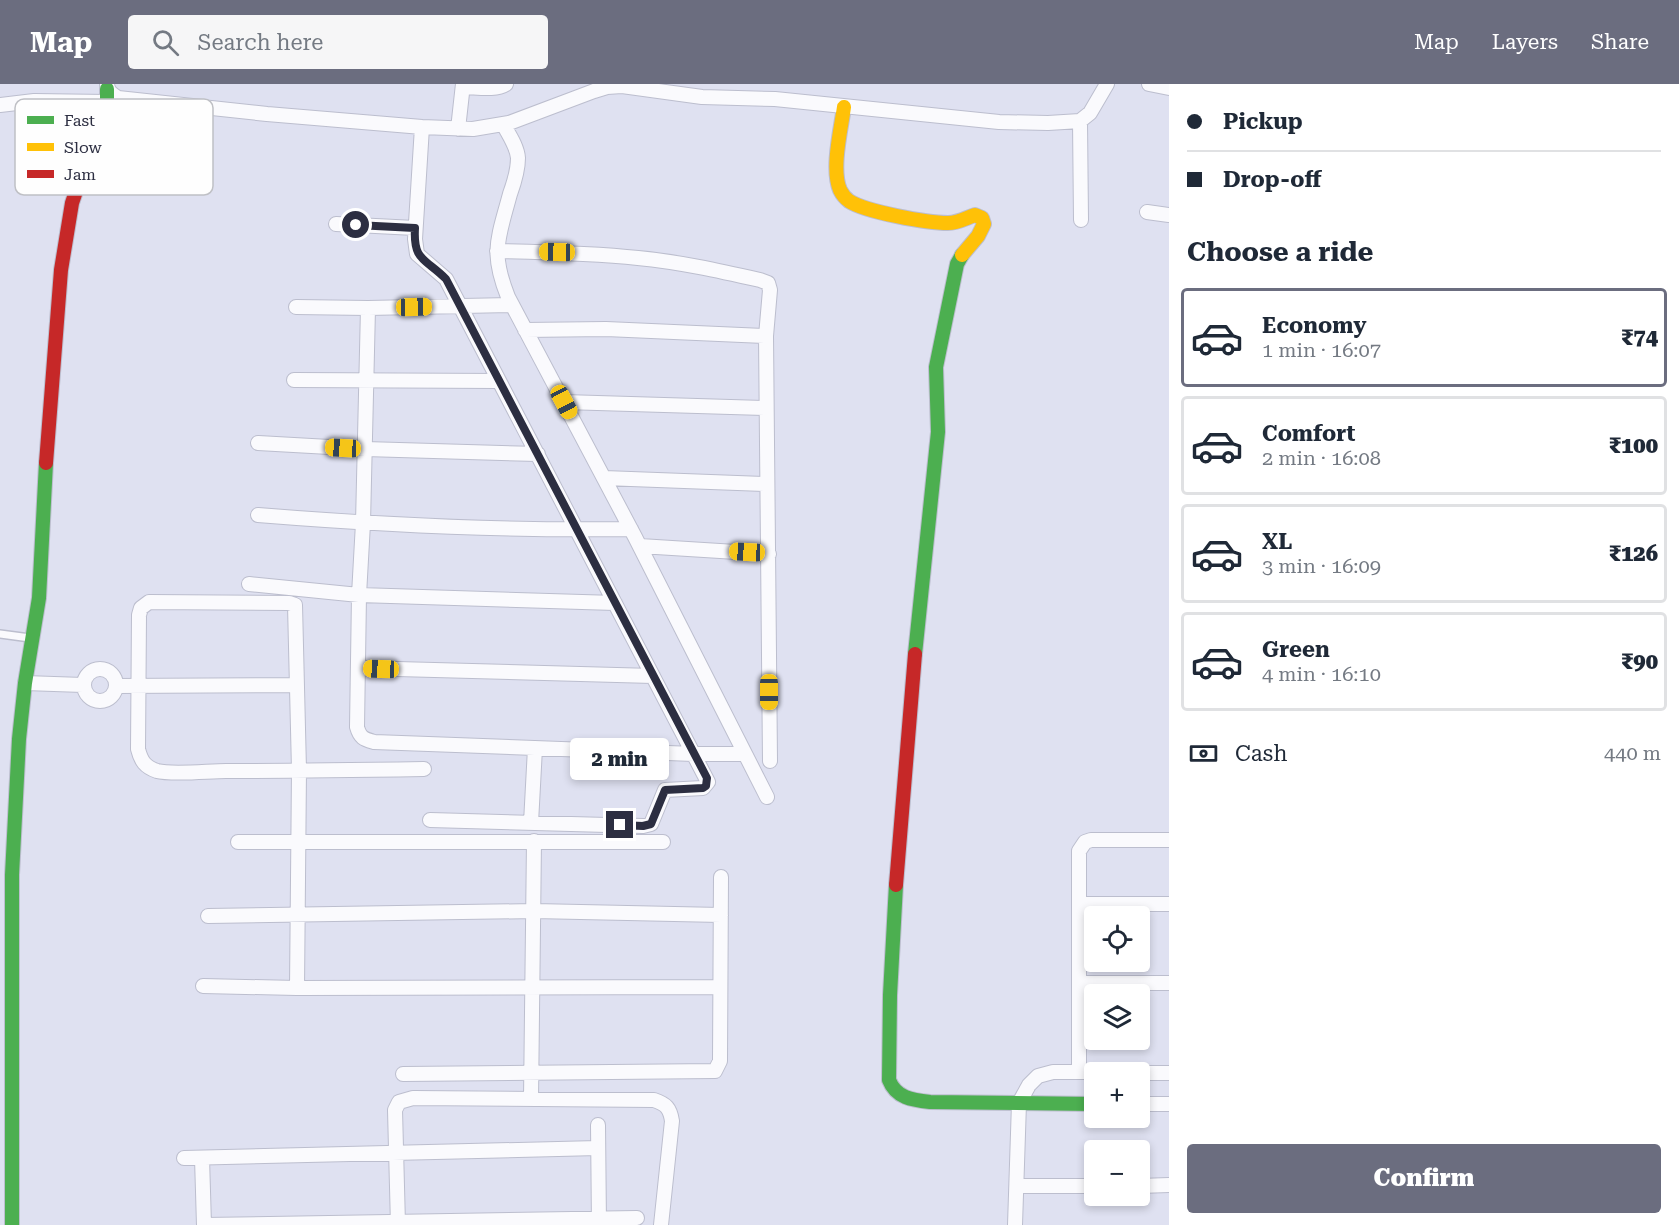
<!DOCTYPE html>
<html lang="en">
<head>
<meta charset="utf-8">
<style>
	:root { --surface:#fff; --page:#f6f6f7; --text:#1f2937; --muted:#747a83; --line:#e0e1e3; --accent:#6b6d7f }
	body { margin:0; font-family:"Roboto Serif",serif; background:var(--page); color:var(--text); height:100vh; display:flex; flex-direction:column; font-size:22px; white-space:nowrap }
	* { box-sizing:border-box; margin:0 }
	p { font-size:20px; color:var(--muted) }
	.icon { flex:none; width:33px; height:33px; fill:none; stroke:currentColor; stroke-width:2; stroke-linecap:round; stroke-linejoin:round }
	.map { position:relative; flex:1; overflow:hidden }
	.details { display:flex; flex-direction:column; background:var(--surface); width:510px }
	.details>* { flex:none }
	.hud { display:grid; align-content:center; height:132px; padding:0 18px; background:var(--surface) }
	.fabs { position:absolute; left:1084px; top:822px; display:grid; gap:12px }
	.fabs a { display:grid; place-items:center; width:66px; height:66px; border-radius:6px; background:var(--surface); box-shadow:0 3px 9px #0003; font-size:30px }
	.end { position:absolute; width:27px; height:27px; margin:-14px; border:8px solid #2c2e41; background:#fff; box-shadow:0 0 0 3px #fff }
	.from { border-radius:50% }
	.bubble { position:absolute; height:42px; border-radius:6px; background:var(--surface); box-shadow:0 3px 9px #0003; font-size:20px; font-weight:800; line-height:42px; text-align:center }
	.car { position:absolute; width:18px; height:36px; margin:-18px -9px; border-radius:8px; box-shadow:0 0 4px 2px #0007; background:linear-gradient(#f5c518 24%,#345 0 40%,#f5c518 0 76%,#345 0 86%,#f5c518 0) }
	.hud b { display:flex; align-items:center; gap:21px; height:57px; font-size:22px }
	.hud b+b { border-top:2px solid var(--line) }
	.hud i { width:15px; height:15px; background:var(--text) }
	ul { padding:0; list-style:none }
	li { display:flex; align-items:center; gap:18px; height:99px; margin:0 12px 9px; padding:0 6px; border:3px solid var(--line); border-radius:6px }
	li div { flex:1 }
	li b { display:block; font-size:22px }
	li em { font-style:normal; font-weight:800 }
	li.on { border-color:var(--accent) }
	li>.icon { width:54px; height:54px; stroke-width:1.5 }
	h2 { padding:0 18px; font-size:27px; line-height:72px }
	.pay { display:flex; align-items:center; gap:15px; height:66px; padding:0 18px; font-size:22px }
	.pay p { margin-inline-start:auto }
	.action { display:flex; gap:12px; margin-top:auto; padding:12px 18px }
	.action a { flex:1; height:69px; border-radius:6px; background:var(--accent); color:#fff; font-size:24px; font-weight:800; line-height:69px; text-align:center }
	header { display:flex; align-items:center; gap:36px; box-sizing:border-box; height:84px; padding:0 30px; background:var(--accent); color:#fff }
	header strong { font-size:28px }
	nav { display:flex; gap:33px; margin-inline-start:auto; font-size:21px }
	.search { width:420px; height:54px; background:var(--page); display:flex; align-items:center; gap:15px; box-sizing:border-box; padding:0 21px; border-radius:6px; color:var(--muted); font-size:22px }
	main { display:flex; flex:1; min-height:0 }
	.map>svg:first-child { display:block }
</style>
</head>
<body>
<header>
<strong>Map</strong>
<div class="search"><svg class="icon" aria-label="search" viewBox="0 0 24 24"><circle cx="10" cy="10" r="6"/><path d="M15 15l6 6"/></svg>Search here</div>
<nav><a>Map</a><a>Layers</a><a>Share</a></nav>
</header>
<main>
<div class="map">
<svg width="1169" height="1141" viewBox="0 0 1169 1141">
	<rect width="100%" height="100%" fill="#dfe1f1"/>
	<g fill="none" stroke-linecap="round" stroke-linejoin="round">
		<defs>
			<path id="lane" d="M 0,550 L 30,554"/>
			<path id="street" d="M 107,0 C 108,8 112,10 118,14 L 267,30 L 422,43 L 473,45 L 509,39 L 594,7 L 607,3 L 622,2 L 702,13 L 775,15 L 999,38 L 1048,39 L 1080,37 L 1090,29 L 1107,0
				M 1149,0 L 1169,4
				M 463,3 C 476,3 495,7 506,0
				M 0,21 L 34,17 L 107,18
				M 1080,37 L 1081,136
				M 503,40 C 509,51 517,62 518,74 C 518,86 514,99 510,110 C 498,155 490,168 508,213 L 635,453 L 767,713
				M 422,43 L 415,155 L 417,170 L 446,195 L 708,698 L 703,704 L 665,706 L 651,740 L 643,742 L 430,736
				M 458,45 L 463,0
				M 1147,128 L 1169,131
				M 336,140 L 415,144
				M 497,167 C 544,168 591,169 638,174 C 680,178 720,187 760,196 L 768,199 L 770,206 L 766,252 L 770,677
				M 296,223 L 368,224 L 512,221
				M 368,224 L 363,439 L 359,511 L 357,643 C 360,654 364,655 374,658 L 694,670 L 745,670
				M 525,246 L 606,245 L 766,252
				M 294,296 L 499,297
				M 564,318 L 766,324
				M 258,359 L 365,365 L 538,370
				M 604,394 L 767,400
				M 258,431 C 382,441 507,447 631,445
				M 640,462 L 769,470
				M 249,500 L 359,511 L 615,519
				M 359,584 L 653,592
				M84 601a16 16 0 1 1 32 0a16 16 0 1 1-32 0Z
				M 25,599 L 83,601
				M 116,602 L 296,601
				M 531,739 L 535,664
				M 238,758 L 663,758
				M 1079,820 L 1169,820
				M 208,832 L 534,827 L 721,831
				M 1079,899 L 1169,899
				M 203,902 L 297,904 L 720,903
				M 297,904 L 299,686 L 295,521 L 289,519 L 149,518 L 141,524 L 139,531 L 138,665 C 141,677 145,683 157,687 C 172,691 209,687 226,687 C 292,687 358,686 424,685
				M 1079,988 L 1079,767 L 1085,758 L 1091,756 L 1169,756
				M 1140,989 L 1169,989
				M 403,990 L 715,987 L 720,977 L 721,793
				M 531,1015 L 534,757
				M 1140,1020 L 1169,1020
				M 598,1041 L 599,1141
				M 184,1074 L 598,1064
				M 202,1074 L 204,1141
				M 1018,1102 L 1095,1102
				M 1140,1102 L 1169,1101
				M 204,1141 L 637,1134
				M 398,1141 L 395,1026 L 399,1018 L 413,1014 L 654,1016 C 666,1020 670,1024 672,1037 L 661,1141
				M 1015,1141 L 1019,1019 L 1029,1001 L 1038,992 L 1053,988 L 1124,988"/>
			<path id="fast" d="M 86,78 L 107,18 L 107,5
				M 915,570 L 938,348 L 936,283 L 957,180 L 962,171
				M 896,801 L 890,911 L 889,996 C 896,1014 912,1016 930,1018 L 1095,1020
				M 12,1141 L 12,791 L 19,655 L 25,599 L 39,514 L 46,379"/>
			<path id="slow" d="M 844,23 C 841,45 831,85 840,106 C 842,110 845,114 849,117 C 866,128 927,139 948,139 C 958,139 966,134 975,131 L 982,134 L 984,140 L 978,152 L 962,171"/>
			<path id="jam" d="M 46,379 L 61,186 L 72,119 L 86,78
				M 896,801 L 915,570"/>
		</defs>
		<use href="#lane" stroke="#bcbece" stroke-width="10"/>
		<use href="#street" stroke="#bcbece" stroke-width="16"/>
		<use href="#fast" stroke="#bcbece" stroke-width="16"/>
		<use href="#slow" stroke="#bcbece" stroke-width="16"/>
		<use href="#jam" stroke="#bcbece" stroke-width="16"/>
		<use href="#lane" stroke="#fafafd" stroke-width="7"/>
		<use href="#street" stroke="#fafafd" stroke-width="14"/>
		<use href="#fast" stroke="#4caf50" stroke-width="14"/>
		<use href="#slow" stroke="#ffc107" stroke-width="14"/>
		<use href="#jam" stroke="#c62828" stroke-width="14"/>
	</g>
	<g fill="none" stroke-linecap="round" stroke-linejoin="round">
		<path stroke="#2c2e41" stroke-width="8" d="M 356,141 L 415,144 C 413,177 425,174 446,195 L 707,694 L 706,702 L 703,704 L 665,706 L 651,740 L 643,742 L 620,741"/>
	</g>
	<rect x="15" y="15" width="198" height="96" rx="9" fill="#fefefe" stroke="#bfc0c5" stroke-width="1.5"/>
	<rect x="27" y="32" width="27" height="8" fill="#4caf50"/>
	<rect x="27" y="59" width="27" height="8" fill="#ffc107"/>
	<rect x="27" y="86" width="27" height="8" fill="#c62828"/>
	<g font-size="16" fill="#2c2e41">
		<text x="64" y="42">Fast</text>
		<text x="64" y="69">Slow</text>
		<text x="64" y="96">Jam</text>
	</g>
</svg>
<div class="fabs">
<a><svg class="icon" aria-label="locate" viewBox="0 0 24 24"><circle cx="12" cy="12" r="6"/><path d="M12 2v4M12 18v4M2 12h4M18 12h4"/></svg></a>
<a><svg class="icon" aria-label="layers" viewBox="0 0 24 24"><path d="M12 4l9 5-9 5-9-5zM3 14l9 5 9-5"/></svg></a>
<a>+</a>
<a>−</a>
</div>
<i class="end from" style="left:356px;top:141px"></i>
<i class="end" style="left:620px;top:741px"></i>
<div class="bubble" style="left:570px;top:654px;width:99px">2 min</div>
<i class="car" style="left:557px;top:168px;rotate:271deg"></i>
<i class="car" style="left:414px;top:223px;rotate:89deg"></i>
<i class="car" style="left:564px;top:318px;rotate:152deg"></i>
<i class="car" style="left:343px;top:364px;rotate:273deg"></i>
<i class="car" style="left:747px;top:468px;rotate:273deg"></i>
<i class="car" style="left:381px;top:585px;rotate:272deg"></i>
<i class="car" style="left:769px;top:608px;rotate:180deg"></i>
</div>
<section class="details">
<div class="hud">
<b><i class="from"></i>Pickup</b>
<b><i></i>Drop-off</b>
</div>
<h2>Choose a ride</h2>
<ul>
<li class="on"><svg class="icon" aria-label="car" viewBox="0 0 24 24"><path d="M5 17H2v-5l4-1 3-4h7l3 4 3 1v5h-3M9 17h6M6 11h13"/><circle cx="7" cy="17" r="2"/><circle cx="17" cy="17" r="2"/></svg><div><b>Economy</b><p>1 min · 16:07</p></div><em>₹74</em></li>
<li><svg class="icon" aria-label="car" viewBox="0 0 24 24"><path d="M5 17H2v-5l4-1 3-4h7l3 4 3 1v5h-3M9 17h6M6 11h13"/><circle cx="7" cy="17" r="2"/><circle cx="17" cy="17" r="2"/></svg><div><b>Comfort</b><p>2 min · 16:08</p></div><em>₹100</em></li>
<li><svg class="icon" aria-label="car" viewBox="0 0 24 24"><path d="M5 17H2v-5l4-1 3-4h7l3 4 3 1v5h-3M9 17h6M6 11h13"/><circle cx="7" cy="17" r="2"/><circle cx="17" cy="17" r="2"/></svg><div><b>XL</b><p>3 min · 16:09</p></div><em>₹126</em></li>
<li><svg class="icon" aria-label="car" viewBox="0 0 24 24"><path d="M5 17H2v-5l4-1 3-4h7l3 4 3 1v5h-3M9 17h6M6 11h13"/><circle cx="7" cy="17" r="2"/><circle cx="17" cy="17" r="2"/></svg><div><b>Green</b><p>4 min · 16:10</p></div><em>₹90</em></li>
</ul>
<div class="pay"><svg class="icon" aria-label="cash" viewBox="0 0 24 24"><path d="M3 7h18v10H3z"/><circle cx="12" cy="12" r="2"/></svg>Cash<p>440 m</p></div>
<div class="action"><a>Confirm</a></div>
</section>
</main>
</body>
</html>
